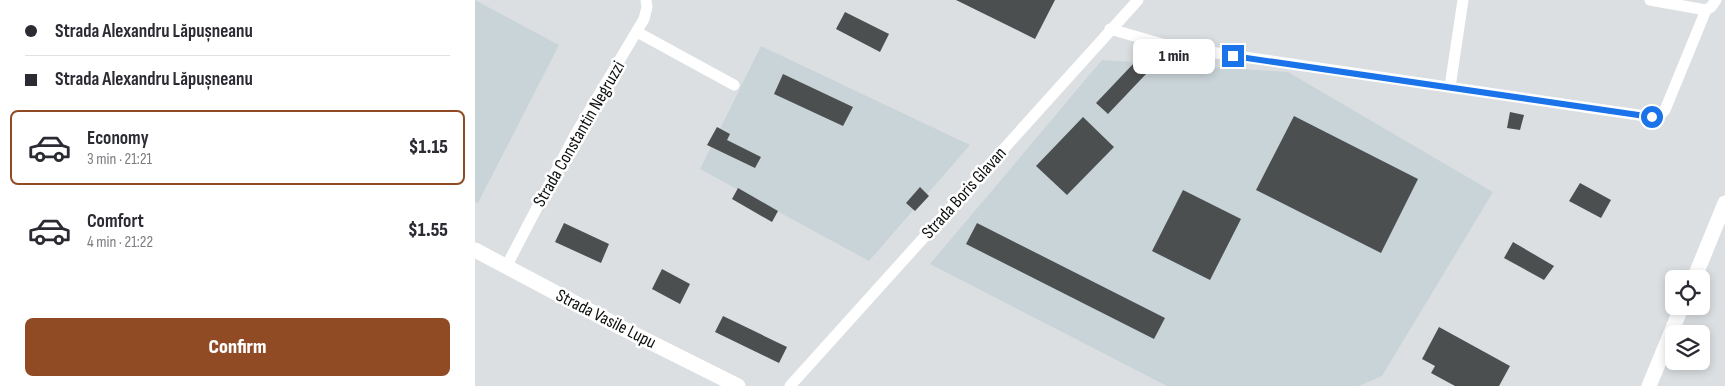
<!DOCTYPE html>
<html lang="en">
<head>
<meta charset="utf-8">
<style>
	:root { --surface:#fff; --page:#f2f2f3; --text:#2b2b33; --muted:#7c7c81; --line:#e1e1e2; --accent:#914b24 }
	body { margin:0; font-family:"Sofia Sans Condensed",sans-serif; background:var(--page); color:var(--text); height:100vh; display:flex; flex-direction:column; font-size:19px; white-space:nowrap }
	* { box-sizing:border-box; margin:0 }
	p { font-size:16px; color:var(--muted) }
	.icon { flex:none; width:28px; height:28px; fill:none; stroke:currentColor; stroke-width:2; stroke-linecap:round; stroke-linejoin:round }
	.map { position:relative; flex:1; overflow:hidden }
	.details { display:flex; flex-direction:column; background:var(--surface); width:475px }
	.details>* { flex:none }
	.top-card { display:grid; align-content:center; height:110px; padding:0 25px; background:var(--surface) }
	.tools { position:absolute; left:1190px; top:270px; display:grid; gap:10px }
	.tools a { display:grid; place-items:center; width:45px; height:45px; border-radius:8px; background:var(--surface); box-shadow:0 2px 8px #0003; font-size:25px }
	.end { position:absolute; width:22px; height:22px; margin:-11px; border:6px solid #1a73e8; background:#fff; box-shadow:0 0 0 2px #fff }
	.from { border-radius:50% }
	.bubble { position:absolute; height:35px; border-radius:8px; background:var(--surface); box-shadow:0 2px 8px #0003; font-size:16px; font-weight:800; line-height:35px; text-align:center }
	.top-card b { display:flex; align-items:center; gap:18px; height:48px; font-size:19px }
	.top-card b+b { border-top:1px solid var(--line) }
	.top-card i { width:12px; height:12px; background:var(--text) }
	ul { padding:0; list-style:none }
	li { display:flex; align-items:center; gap:15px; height:75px; margin:0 10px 8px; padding:0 15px; border:2px solid transparent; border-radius:8px }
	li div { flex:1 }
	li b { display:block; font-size:19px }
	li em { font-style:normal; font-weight:800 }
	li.current { border-color:var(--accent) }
	li>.icon { width:45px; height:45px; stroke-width:1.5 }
	.primary-button { display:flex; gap:10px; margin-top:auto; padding:10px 25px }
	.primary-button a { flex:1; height:58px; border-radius:8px; background:var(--accent); color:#fff; font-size:20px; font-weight:800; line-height:58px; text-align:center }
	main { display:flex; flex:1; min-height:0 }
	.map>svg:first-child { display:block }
</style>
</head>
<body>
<main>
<section class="details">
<div class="top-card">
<b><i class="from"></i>Strada Alexandru Lăpușneanu</b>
<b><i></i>Strada Alexandru Lăpușneanu</b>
</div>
<ul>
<li class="current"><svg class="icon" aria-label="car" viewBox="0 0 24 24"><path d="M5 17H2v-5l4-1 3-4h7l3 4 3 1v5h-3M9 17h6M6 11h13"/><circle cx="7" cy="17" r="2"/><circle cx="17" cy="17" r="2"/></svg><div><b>Economy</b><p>3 min · 21:21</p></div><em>$1.15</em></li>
<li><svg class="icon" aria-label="car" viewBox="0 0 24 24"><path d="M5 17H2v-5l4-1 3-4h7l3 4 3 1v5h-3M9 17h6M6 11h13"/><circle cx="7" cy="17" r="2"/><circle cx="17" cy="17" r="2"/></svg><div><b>Comfort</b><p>4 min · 21:22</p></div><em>$1.55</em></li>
</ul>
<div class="primary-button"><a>Confirm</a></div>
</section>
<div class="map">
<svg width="1250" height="386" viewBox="0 0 1250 386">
	<rect width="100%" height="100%" fill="#dcdfe1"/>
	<path fill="#c9d4d9" d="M 0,0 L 84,45 L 3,203 L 0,202 Z
		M 286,46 L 495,145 L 394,261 L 225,169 Z
		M 627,60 L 813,72 L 1018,192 L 907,376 L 884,386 L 692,386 L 455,264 Z"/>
	<path fill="#4c4f50" d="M 481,0 L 580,0 L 560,39 Z
		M 370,12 L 414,34 L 405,52 L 361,29 Z
		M 659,63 L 671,74 L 633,114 L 621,103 Z
		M 308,74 L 378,107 L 368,126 L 299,94 Z
		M 1035,112 L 1049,115 L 1045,130 L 1032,128 Z
		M 819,116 L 943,179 L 906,253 L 781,190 Z
		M 608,117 L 639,147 L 592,195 L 561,166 Z
		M 242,127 L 255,134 L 252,140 L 286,157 L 280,168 L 232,145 Z
		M 1105,183 L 1136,200 L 1126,218 L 1094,201 Z
		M 445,187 L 454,196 L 440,211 L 431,203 Z
		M 263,188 L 303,211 L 297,222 L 257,199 Z
		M 708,190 L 766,219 L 735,280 L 677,251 Z
		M 89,223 L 134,244 L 126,263 L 80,242 Z
		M 502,223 L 690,318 L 679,339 L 491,244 Z
		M 1038,242 L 1079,266 L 1069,280 L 1029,258 Z
		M 187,269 L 215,284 L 205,304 L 177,289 Z
		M 248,316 L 312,347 L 304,363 L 240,332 Z
		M 964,327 L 1035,366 L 1024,386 L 980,386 L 956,373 L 960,366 L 947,359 Z"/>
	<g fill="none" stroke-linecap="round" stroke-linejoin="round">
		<path stroke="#fff" stroke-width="11" d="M 1175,0 L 1231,10
			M 635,29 L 694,46 L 1177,117 L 1183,117 L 1190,110 L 1231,10 L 1236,7 L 1241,0
			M 162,32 L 259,85
			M 975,87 L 988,0
			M 31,267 L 100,135 L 169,19 L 172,7 L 171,0
			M 315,386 L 663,0"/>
		<path stroke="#fff" stroke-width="15" d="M 0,250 L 147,328 L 263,386
			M 1219,279 L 1250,203
			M 1174,386 L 1207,306"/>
	</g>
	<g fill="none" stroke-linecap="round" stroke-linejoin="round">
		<path stroke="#1a73e8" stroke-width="6" d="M 758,56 L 1177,117"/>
	</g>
	<g text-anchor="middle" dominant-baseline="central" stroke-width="5" stroke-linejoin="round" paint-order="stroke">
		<g font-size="18" fill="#0e0f0f" stroke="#fff">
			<text transform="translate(104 134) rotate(-60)">Strada Constantin Negruzzi</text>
			<text transform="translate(489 193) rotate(-48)">Strada Boris Glavan</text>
			<text transform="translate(131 319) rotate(27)">Strada Vasile Lupu</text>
		</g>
	</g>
</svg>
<div class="tools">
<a><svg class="icon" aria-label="locate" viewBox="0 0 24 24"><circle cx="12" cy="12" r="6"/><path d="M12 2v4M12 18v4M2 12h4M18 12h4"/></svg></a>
<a><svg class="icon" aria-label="layers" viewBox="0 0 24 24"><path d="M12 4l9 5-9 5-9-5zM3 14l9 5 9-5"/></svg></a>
</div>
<i class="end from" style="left:1177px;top:117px"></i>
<i class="end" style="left:758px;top:56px"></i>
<div class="bubble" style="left:658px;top:39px;width:82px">1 min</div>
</div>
</main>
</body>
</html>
